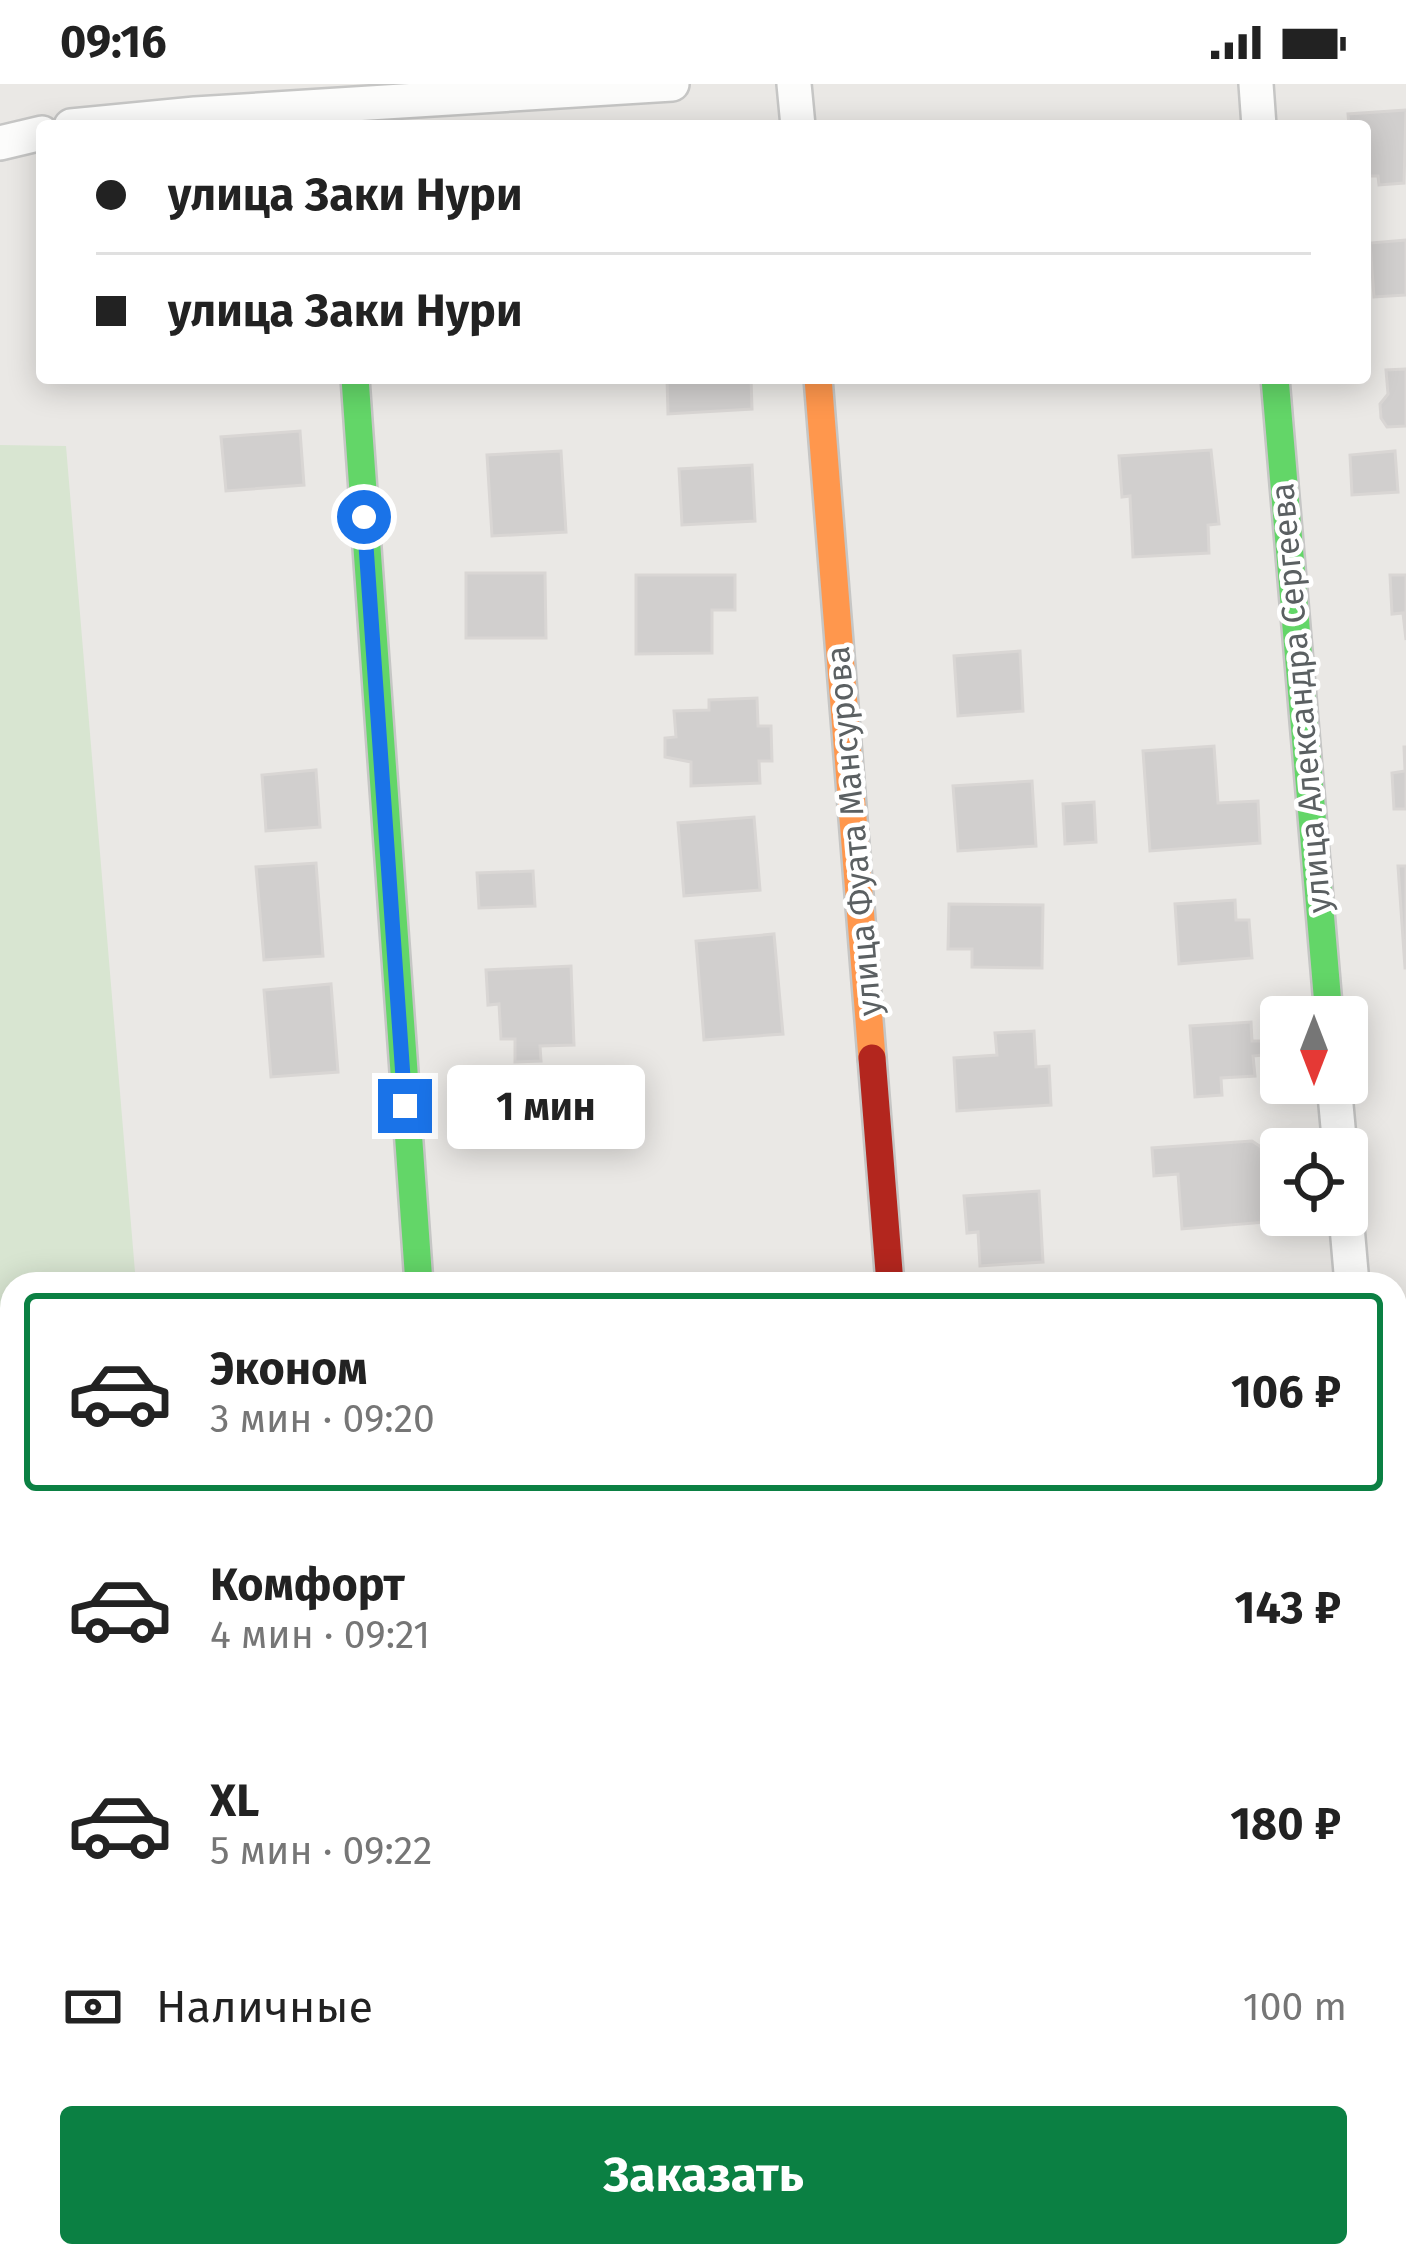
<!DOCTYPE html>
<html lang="ru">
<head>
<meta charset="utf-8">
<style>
	:root { --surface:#fff; --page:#f2f2f2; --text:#222; --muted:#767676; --line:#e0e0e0; --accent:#0b8043 }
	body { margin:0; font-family:"Fira Sans",sans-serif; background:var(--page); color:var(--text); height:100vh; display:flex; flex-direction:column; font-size:45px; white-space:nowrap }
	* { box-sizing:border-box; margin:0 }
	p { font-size:39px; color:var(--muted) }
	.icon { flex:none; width:66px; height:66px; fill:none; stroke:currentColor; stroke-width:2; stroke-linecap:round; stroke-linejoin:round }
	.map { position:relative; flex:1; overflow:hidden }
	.drawer { position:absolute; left:0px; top:1188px; width:1407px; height:996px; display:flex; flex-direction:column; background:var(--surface); border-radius:36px 36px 0 0; box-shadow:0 6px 30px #0003 }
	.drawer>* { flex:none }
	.top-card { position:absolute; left:36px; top:36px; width:1335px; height:264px; border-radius:12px; box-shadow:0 6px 30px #0003; display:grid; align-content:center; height:264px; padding:0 60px; background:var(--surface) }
	.needle { width:78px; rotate:180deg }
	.buttons { position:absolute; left:1260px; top:912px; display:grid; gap:24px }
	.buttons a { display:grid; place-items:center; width:108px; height:108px; border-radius:12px; background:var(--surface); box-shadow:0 6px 30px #0003; font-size:60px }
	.end { position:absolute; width:54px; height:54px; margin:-27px; border:15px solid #1a73e8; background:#fff; box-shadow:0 0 0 6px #fff }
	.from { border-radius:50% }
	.bubble { position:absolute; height:84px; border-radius:12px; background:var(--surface); box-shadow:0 6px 30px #0003; font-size:39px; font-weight:700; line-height:84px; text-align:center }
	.top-card b { display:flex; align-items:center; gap:42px; height:114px; font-size:45px }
	.top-card b+b { border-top:3px solid var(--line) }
	.top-card i { width:30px; height:30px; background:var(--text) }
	ul { padding:21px 0 0; list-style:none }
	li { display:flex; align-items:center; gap:36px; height:198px; margin:0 24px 18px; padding:0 36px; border:6px solid transparent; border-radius:12px }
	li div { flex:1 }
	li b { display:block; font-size:45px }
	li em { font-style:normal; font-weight:700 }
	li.on { border-color:var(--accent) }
	li>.icon { width:108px; height:108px; stroke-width:1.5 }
	.pay { display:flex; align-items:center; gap:30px; height:132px; padding:0 60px; font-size:45px }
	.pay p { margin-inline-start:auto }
	.primary-button { display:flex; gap:24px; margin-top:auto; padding:24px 60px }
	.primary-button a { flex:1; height:138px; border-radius:12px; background:var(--accent); color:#fff; font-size:48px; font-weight:700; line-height:138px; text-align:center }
	.status { display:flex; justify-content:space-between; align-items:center; height:84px; padding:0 60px; background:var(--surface); direction:ltr }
	.status svg { height:33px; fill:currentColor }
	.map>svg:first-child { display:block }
</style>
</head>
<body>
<div class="status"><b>09:16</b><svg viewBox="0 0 49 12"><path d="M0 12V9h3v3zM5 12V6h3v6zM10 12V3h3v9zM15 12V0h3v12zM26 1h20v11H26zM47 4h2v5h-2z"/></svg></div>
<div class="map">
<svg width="1406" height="2184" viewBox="0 0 1406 2184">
	<rect width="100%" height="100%" fill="#eae8e5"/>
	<path fill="#d8e5d1" d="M 0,361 L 66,362 L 136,1200 L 12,1200 L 12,2172 L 216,2172 L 217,2184 L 0,2184 Z"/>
	<path fill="#d1cfce" stroke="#d9d6d4" stroke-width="3" d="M 1406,26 L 1404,99 L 1379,101 L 1378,92 L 1365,92 L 1365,42 L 1349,42 L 1348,30 Z
		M 1406,156 L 1406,211 L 1374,213 L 1370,159 Z
		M 1406,285 L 1406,342 L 1387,343 L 1381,334 L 1380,320 L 1388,310 L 1386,286 Z
		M 667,294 L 751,294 L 752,325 L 668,330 Z
		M 300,347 L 304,401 L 226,407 L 221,353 Z
		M 1211,366 L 1219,440 L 1208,441 L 1209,469 L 1133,473 L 1130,412 L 1122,413 L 1119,372 Z
		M 561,367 L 566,448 L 492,452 L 487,371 Z
		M 1395,367 L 1398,408 L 1352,411 L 1350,371 Z
		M 752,381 L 755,437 L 682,441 L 679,385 Z
		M 466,489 L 545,489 L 546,554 L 466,554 Z
		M 636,491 L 735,491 L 735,526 L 712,526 L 712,569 L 636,570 Z
		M 1390,491 L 1406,491 L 1406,556 L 1403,529 L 1392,530 Z
		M 1020,567 L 1023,627 L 958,632 L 954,572 Z
		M 757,614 L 758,642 L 771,642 L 772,677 L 759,677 L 760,699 L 691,702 L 691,678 L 665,673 L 665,654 L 676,653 L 674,627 L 709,626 L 709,616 Z
		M 1214,662 L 1218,719 L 1258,717 L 1260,759 L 1150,767 L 1143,667 Z
		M 1404,663 L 1406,663 L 1406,725 L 1394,725 L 1392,689 L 1405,687 Z
		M 316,686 L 320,743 L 266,747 L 262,691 Z
		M 1032,697 L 1036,762 L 958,767 L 953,702 Z
		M 1094,718 L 1096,758 L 1065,760 L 1063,720 Z
		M 754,733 L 760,806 L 684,812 L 678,739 Z
		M 316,779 L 323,872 L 264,876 L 256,783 Z
		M 1398,782 L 1406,782 L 1406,884 L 1405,884 Z
		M 533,787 L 535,822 L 479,824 L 477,789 Z
		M 1235,816 L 1236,836 L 1249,836 L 1252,874 L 1179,880 L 1175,820 Z
		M 949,820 L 1043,821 L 1042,884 L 972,883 L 972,865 L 948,865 Z
		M 774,850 L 783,950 L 704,956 L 696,857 Z
		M 571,882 L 574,961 L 540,962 L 541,977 L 515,978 L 515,955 L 501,955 L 499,920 L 488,921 L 486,886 Z
		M 331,900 L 338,988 L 271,993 L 264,906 Z
		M 1251,938 L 1252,957 L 1263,957 L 1264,971 L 1253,972 L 1255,992 L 1221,994 L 1222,1011 L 1195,1013 L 1190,942 Z
		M 1034,947 L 1036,983 L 1049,982 L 1051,1021 L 957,1027 L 954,974 L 997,971 L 995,949 Z
		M 1252,1057 L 1261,1063 L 1267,1138 L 1182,1145 L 1178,1090 L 1154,1092 L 1152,1064 Z
		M 1039,1107 L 1043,1178 L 980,1182 L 978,1148 L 967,1149 L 964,1112 Z
		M 584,2172 L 648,2172 L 649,2184 L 585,2184 Z
		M 798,2172 L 862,2172 L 862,2184 L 798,2184 Z
		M 1046,2172 L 1124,2172 L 1125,2184 L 1047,2184 Z"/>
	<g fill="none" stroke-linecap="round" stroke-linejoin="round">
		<defs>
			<path id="street" d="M 794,0 L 798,42
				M 1256,0 L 1259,42
				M 71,42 L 195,30 L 672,0
				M 0,59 L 42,49
				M 1334,999 L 1340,1065
				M 1346,1131 L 1352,1200
				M 1395,1703 L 1406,1830
				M 492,2172 L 493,2184
				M 967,2172 L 968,2184"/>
			<path id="fast" d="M 355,294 L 419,1200
				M 1275,294 L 1329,933"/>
			<path id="slow" d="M 818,294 L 872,974"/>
			<path id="jam" d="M 872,974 L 890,1200"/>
		</defs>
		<use href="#street" stroke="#c6c6c5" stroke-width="38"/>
		<use href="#fast" stroke="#c6c6c5" stroke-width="32"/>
		<use href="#slow" stroke="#c6c6c5" stroke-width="32"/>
		<use href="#jam" stroke="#c6c6c5" stroke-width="32"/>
		<path stroke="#c6cbc8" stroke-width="8" stroke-dasharray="12 6" stroke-linecap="butt" d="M 1405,2184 L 1406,2164"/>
		<use href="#street" stroke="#fcfcfb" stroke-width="33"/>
		<use href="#fast" stroke="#63d668" stroke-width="27"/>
		<use href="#slow" stroke="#ff974d" stroke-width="27"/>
		<use href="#jam" stroke="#b3261e" stroke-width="27"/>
	</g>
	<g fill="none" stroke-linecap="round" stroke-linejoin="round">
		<path stroke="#1a73e8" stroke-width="15" d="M 364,433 L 405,1022"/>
	</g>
	<g text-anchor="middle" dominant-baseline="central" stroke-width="9" stroke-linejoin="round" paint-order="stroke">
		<g font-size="33" fill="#5b6062" stroke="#fff">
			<text transform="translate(1301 614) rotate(-95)">улица Александра Сергеева</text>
			<text transform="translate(854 747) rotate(-95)">улица Фуата Мансурова</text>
		</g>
	</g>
</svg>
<div class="buttons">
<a><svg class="needle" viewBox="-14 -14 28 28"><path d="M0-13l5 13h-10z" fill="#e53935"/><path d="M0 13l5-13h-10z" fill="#767676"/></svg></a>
<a><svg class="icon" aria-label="locate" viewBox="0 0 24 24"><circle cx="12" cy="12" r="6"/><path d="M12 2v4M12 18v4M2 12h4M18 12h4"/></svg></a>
</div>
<i class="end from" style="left:364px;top:433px"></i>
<i class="end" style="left:405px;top:1022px"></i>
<div class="bubble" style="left:447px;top:981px;width:198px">1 мин</div>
<div class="top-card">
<b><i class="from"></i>улица Заки Нури</b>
<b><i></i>улица Заки Нури</b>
</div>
<section class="drawer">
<ul>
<li class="on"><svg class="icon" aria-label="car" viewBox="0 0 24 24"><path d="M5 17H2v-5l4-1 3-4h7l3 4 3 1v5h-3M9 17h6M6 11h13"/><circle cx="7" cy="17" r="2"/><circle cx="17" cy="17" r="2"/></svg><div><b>Эконом</b><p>3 мин · 09:20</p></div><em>106 ₽</em></li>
<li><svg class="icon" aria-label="car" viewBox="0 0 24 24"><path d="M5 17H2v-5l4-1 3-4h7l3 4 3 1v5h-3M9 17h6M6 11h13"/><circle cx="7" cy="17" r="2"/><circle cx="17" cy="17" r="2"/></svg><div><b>Комфорт</b><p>4 мин · 09:21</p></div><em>143 ₽</em></li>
<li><svg class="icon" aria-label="car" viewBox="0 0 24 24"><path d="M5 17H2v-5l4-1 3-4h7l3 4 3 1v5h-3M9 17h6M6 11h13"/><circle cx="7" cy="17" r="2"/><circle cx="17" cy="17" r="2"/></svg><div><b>XL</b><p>5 мин · 09:22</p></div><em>180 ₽</em></li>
</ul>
<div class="pay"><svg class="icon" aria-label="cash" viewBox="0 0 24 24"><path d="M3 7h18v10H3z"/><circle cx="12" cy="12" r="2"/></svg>Наличные<p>100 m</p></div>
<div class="primary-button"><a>Заказать</a></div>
</section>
</div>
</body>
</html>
